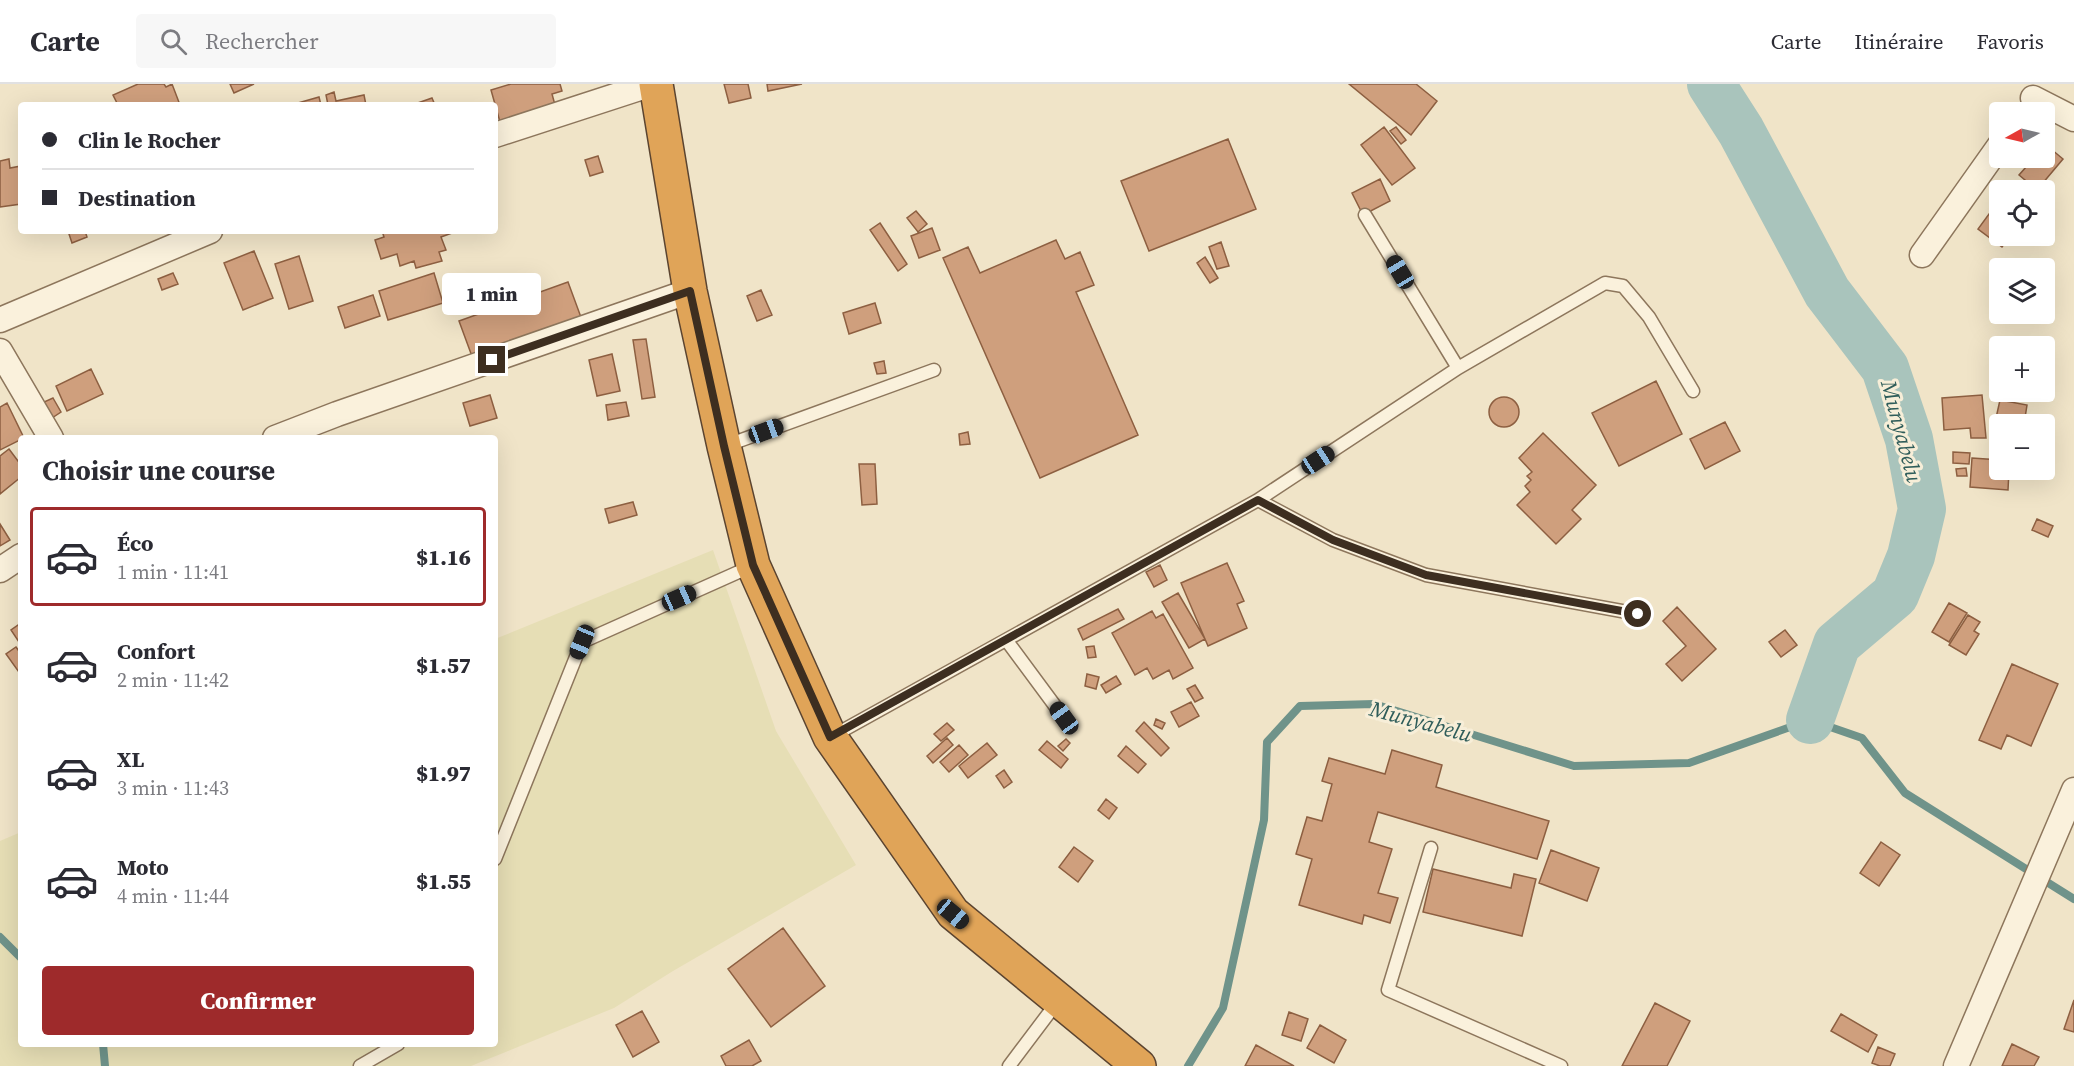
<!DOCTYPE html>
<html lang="fr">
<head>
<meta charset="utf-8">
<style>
	:root { --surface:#fff; --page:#f7f7f7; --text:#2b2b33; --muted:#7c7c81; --line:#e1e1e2; --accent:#9e2a2b }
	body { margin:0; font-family:"Source Serif 4",serif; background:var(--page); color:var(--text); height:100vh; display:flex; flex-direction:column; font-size:22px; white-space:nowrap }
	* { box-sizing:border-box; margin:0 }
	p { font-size:20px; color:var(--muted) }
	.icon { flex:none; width:33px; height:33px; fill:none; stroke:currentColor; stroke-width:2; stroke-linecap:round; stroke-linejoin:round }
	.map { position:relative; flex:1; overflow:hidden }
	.side { position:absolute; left:18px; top:351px; width:480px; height:612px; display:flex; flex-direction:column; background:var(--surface); border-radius:6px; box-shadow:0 6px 24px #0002 }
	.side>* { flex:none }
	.banner { position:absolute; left:18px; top:18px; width:480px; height:132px; border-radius:6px; box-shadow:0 6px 24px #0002; display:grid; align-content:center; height:132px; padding:0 24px; background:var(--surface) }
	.needle { width:39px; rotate:262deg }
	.tools { position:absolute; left:1989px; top:18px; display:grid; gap:12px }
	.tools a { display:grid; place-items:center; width:66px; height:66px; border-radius:6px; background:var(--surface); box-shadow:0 6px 24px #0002; font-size:30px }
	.end { position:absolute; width:27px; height:27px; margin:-14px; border:8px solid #3d2e20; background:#fff; box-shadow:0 0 0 3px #fff }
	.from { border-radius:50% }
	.bubble { position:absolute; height:42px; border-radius:6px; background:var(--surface); box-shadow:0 6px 24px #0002; font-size:20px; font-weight:800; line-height:42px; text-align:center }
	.car { position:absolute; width:18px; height:36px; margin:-18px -9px; border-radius:8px; box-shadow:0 0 4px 2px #0007; background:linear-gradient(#222 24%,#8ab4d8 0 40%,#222 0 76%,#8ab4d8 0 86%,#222 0) }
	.banner b { display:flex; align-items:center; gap:21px; height:57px; font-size:22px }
	.banner b+b { border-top:2px solid var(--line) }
	.banner i { width:15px; height:15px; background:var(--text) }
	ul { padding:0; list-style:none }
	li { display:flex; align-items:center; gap:18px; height:99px; margin:0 12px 9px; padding:0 12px; border:3px solid transparent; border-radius:6px }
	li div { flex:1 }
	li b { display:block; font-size:22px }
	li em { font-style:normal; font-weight:800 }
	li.current { border-color:var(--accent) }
	li>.icon { width:54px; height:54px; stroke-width:1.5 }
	h2 { padding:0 24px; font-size:27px; line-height:72px }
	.button { display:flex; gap:12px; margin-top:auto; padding:12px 24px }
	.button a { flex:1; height:69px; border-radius:6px; background:var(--accent); color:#fff; font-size:24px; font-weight:800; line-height:69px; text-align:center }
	header { display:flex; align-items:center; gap:36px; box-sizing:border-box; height:84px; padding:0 30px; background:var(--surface); border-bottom:2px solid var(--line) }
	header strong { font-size:28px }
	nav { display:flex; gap:33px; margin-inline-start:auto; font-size:21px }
	.search { width:420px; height:54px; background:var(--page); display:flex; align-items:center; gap:15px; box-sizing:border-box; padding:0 21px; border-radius:6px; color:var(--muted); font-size:22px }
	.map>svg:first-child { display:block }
</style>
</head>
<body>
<header>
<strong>Carte</strong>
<div class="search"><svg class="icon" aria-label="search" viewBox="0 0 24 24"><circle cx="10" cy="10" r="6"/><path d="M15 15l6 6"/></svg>Rechercher</div>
<nav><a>Carte</a><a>Itinéraire</a><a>Favoris</a></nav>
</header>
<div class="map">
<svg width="2074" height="982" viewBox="0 0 2074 982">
	<rect width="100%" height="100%" fill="#f0e4c8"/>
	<path fill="#e6deb5" d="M 713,466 L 776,647 L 856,781 L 673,887 L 614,924 L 471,982 L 0,982 L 0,757 L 21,748 L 21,960 L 495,960 L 495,555 Z"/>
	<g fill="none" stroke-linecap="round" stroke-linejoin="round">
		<path stroke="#6f938a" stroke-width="8" d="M 0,853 L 21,874
			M 103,960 L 105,982
			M 1188,982 L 1223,924 L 1264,736 L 1267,658 L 1300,622 L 1374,620 L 1574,682 L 1689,679 L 1810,636 L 1862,654 L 1905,709 L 2074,815"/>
		<path stroke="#a9c4bc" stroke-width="48" d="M 1711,0 L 1741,47 L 1827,208 L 1885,284 L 1909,355 L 1922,425 L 1911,472 L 1895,511 L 1837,560 L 1810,636"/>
	</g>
	<path fill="#cf9f7d" stroke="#8d5f41" stroke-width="1.5" d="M 138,0 L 164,0 L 166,3 L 172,0 L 180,21 L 118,21 L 113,11 Z
		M 230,0 L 254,0 L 234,9 Z
		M 511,0 L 560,0 L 562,7 L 552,10 L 555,21 L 500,38 L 491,6 Z
		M 724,0 L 748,0 L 751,14 L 729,19 Z
		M 767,0 L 802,0 L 768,7 Z
		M 1349,0 L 1416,0 L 1437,17 L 1411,51 Z
		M 334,8 L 336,17 L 364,11 L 366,21 L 328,21 L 326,11 Z
		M 319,13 L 321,21 L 291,21 Z
		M 432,14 L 435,21 L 412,21 Z
		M 1384,43 L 1415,84 L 1392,101 L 1361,61 Z
		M 1396,43 L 1406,56 L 1401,60 L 1390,47 Z
		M 1228,55 L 1256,125 L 1149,167 L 1121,97 Z
		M 2045,60 L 2063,75 L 2037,106 L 2019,91 L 2034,74 L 2044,74 Z
		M 598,72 L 603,88 L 590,92 L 585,76 Z
		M 9,75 L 10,84 L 21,82 L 21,120 L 0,123 L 0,77 Z
		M 1380,95 L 1390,117 L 1363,131 L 1352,109 Z
		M 2042,102 L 2054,108 L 2044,127 L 2044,106 L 2040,106 Z
		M 2000,115 L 2000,152 L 2010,152 L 2002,163 L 1978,145 Z
		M 916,127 L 927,140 L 918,148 L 907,134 Z
		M 880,139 L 907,180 L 898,187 L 870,146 Z
		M 932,144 L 940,166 L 919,174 L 911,152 Z
		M 68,147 L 85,147 L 87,153 L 72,159 Z
		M 382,147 L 454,147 L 455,148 L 441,153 L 446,166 L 439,168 L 442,177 L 416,184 L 414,177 L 400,182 L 397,170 L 381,175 L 375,156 L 384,153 Z
		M 1056,156 L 1065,175 L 1080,168 L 1094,201 L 1076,208 L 1138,351 L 1040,394 L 943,174 L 968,163 L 980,189 Z
		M 1221,158 L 1229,182 L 1217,185 L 1209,163 Z
		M 254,167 L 273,214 L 243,226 L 224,179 Z
		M 299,172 L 313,217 L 289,225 L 275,180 Z
		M 1205,173 L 1218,194 L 1210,199 L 1197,179 Z
		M 173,189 L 178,200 L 162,206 L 158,195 Z
		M 434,189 L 443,219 L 388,236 L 379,207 Z
		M 568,198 L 582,236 L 473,275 L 459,237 Z
		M 761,206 L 772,231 L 757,237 L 747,212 Z
		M 373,211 L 380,232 L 345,244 L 338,223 Z
		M 875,219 L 881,239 L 849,250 L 843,229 Z
		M 646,255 L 655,313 L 642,315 L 633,256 Z
		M 612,270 L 620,307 L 597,312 L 589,276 Z
		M 1997,273 L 2000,274 L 2000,307 L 1991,306 Z
		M 884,277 L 886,289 L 877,290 L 874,279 Z
		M 91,285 L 103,310 L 67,327 L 56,302 Z
		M 1656,297 L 1682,350 L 1619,382 L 1592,329 Z
		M 490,311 L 497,334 L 470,342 L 463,319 Z
		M 1982,311 L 1986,354 L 1971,354 L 1970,344 L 1944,346 L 1942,314 Z
		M1489 328a15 15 0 1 1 30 0a15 15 0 1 1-30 0Z
		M 53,314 L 61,328 L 52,334 L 44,318 Z
		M 2000,316 L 2027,321 L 2024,340 L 1996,334 Z
		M 626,318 L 629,332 L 608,336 L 606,321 Z
		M 7,319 L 24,354 L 0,366 L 0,323 Z
		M 1725,338 L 1740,367 L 1705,385 L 1690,355 Z
		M 968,348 L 970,360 L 960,361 L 959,350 Z
		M 1543,349 L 1596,401 L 1572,426 L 1581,435 L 1556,460 L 1517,421 L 1530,408 L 1525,402 L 1531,396 L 1527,392 L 1532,388 L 1519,374 Z
		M 9,365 L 21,381 L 21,393 L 0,410 L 0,372 Z
		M 1953,368 L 1970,369 L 1969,380 L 1953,379 Z
		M 1972,374 L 2000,376 L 2000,386 L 2009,386 L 2008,406 L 1970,403 Z
		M 859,380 L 875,380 L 877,420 L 862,421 Z
		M 1966,384 L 1967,392 L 1957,392 L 1956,385 Z
		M 633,418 L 637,431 L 609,439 L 605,425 Z
		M 2037,435 L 2053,442 L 2048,453 L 2032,446 Z
		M 0,440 L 10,456 L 0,462 Z
		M 1227,479 L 1244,517 L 1237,520 L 1247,544 L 1208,562 L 1181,499 Z
		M 1160,481 L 1167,496 L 1154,503 L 1146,488 Z
		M 1178,509 L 1205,555 L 1189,564 L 1162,518 Z
		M 1949,519 L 1967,529 L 1949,558 L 1932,548 Z
		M 1677,523 L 1716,565 L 1682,597 L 1666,580 L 1686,562 L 1663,537 Z
		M 1118,525 L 1124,535 L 1083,556 L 1078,545 Z
		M 1152,527 L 1156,534 L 1163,530 L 1193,584 L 1173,595 L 1169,586 L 1153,595 L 1147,584 L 1135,591 L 1112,549 Z
		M 1968,531 L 1980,538 L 1974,547 L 1979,550 L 1966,571 L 1949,561 Z
		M 21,539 L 21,561 L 11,546 Z
		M 1785,546 L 1797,561 L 1781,573 L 1769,558 Z
		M 1094,562 L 1096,573 L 1088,574 L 1086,563 Z
		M 16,563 L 21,570 L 21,591 L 6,570 Z
		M 2012,580 L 2058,600 L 2031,662 L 2007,651 L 2001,665 L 1979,656 Z
		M 1087,590 L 1099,593 L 1096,605 L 1085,602 Z
		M 1116,592 L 1121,600 L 1106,609 L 1101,601 Z
		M 1195,601 L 1203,614 L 1195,618 L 1187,605 Z
		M 1191,618 L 1199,632 L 1179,643 L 1171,628 Z
		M 1156,635 L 1165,639 L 1162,645 L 1154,641 Z
		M 1144,638 L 1169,664 L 1161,672 L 1136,647 Z
		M 947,639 L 954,646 L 941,657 L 934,650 Z
		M 947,654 L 953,661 L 933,679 L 927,672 Z
		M 1066,655 L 1070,659 L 1063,667 L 1058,662 Z
		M 1047,657 L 1068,675 L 1061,684 L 1039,666 Z
		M 987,659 L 997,671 L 968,694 L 959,682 Z
		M 959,661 L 968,671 L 949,688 L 940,678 Z
		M 1126,662 L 1146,680 L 1138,689 L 1118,672 Z
		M 1392,666 L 1442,681 L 1436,703 L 1549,737 L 1537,775 L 1378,728 L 1369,758 L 1392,765 L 1378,809 L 1398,814 L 1390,839 L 1364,831 L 1362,840 L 1299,821 L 1312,775 L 1296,770 L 1307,733 L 1322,737 L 1332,700 L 1322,697 L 1329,674 L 1385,690 Z
		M 1004,686 L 1012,698 L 1004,704 L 996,692 Z
		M 1106,715 L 1117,724 L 1109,735 L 1098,726 Z
		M 1881,758 L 1900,771 L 1879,802 L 1860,789 Z
		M 1074,763 L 1093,777 L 1078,798 L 1059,783 Z
		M 1551,766 L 1599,784 L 1587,817 L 1539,799 Z
		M 1433,785 L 1511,804 L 1514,790 L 1536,795 L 1522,852 L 1423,828 Z
		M 783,844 L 825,902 L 771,943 L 728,885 Z
		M 2074,916 L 2074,948 L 2064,945 Z
		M 1655,919 L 1690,937 L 1667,982 L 1622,982 Z
		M 642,927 L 659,958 L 633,973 L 616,941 Z
		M 1289,928 L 1308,935 L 1301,957 L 1282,951 Z
		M 1841,930 L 1877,951 L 1868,968 L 1831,947 Z
		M 1320,941 L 1346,956 L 1334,979 L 1307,964 Z
		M 749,956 L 761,977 L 752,982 L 726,982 L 721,972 Z
		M 2012,960 L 2039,973 L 2034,982 L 2002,982 Z
		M 1256,961 L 1294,982 L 1245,982 Z
		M 1878,963 L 1895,970 L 1890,982 L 1880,982 L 1872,979 Z"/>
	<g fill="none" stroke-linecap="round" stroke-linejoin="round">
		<defs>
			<path id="lane" d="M 1365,131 L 1458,284
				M 725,362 L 934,286
				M 1258,416 L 1333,456 L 1426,491 L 1638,530
				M 1007,557 L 1064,634
				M 831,653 L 1258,416 L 1458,284 L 1605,199 L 1623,202 L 1649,233 L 1693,307
				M 1431,764 L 1388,906 L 1561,982
				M 495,775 L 582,558 L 752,482
				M 360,982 L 398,960
				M 1009,982 L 1058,917"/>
			<path id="street" d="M 2033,14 L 2074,35
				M 495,51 L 652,0
				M 1922,171 L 2000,61
				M 0,236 L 210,147
				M 0,267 L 51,354
				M 275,354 L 337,330 L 690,207
				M 0,486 L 21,472
				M 1956,982 L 2074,706"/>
			<path id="highway" d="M 656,0 L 690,207 L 724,362 L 753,481 L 830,653 L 953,829 L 1139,982"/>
		</defs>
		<use href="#lane" stroke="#8d765c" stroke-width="15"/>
		<use href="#street" stroke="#8d765c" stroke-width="27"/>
		<use href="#highway" stroke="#5b4430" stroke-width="36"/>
		<use href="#lane" stroke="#faf1dc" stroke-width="12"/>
		<use href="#street" stroke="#faf1dc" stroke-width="24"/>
		<use href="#highway" stroke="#e0a458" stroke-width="33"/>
	</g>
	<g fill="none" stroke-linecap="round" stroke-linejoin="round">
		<path stroke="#3d2e20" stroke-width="8" d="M 492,276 L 690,207 L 724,362 L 753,481 L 830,653 L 1258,416 L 1333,456 L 1426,491 L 1638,530"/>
	</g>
	<g text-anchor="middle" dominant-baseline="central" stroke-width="6" stroke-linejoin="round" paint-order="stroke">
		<g font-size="22" font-style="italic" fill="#2f5d5a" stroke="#f7eed8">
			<text transform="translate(1902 347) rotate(75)">Munyabelu</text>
			<text transform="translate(1421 637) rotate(15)">Munyabelu</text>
		</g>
	</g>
</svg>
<div class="tools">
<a><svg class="needle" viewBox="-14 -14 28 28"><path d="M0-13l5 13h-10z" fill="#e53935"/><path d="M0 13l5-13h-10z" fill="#7c7c81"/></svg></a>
<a><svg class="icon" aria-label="locate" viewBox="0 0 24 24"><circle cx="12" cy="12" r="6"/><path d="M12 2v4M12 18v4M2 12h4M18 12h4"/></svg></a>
<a><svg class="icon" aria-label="layers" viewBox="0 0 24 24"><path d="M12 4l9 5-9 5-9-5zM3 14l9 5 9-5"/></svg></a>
<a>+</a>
<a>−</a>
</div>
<i class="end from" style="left:1638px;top:530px"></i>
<i class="end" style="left:492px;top:276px"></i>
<div class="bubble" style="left:442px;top:189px;width:99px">1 min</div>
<i class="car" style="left:1400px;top:188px;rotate:329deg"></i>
<i class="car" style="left:766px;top:347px;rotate:70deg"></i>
<i class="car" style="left:1318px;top:376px;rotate:57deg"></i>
<i class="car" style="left:679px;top:514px;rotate:66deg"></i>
<i class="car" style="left:582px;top:558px;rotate:202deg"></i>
<i class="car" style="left:1064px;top:634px;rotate:324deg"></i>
<i class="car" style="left:953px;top:830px;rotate:130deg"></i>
<div class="banner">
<b><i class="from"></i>Clin le Rocher</b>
<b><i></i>Destination</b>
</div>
<section class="side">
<h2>Choisir une course</h2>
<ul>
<li class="current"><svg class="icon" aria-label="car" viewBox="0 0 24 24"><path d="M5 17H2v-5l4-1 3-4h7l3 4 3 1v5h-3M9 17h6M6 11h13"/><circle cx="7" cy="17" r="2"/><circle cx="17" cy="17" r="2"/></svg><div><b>Éco</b><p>1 min · 11:41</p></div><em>$1.16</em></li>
<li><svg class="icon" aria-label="car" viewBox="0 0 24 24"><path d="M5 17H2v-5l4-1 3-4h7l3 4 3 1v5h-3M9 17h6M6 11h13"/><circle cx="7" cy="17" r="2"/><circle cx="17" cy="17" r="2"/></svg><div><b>Confort</b><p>2 min · 11:42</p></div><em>$1.57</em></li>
<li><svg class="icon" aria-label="car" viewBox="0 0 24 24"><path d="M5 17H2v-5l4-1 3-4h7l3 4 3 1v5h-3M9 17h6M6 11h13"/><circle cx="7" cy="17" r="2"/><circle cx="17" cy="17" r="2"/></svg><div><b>XL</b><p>3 min · 11:43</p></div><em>$1.97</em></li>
<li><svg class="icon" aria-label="car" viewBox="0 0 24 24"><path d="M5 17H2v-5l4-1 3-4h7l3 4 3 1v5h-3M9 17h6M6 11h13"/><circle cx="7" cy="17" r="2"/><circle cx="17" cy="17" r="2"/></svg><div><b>Moto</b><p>4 min · 11:44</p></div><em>$1.55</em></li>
</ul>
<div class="button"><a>Confirmer</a></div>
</section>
</div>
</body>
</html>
